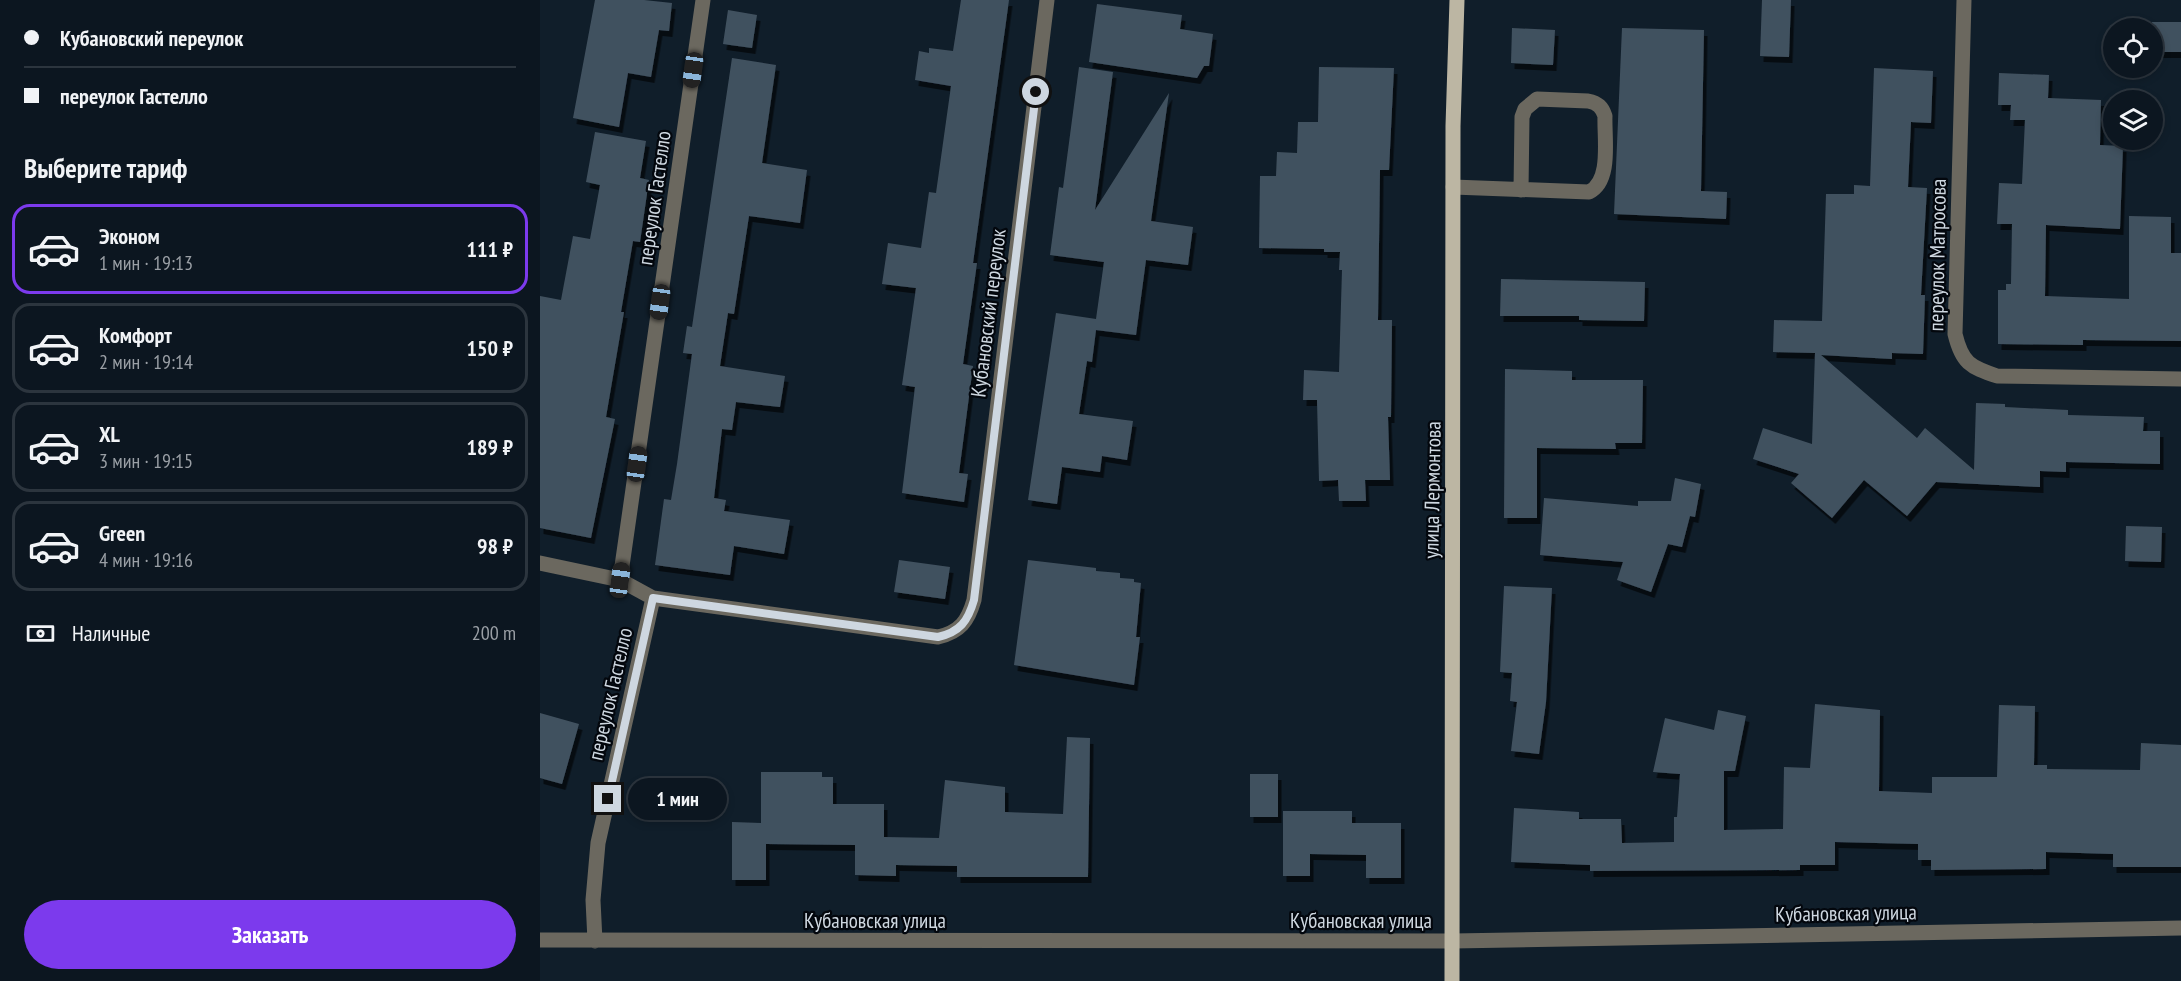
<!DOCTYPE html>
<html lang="ru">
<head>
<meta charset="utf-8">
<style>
	:root { --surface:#0c1620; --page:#151f29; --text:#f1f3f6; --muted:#9a9fa5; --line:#2c353e; --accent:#7c3aed }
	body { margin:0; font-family:"PT Sans Narrow",sans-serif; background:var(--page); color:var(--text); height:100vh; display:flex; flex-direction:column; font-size:22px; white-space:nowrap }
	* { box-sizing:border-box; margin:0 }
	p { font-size:20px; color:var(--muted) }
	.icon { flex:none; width:33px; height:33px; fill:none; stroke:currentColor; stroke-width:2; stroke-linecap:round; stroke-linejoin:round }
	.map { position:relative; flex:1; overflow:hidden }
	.sheet { display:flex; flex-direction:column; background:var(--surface); width:540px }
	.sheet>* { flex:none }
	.hud { display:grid; align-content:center; height:132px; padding:0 24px; background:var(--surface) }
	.tools { position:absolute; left:1563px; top:18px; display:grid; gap:12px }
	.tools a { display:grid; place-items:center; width:60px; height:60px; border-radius:50%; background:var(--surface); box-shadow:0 3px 9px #0003,0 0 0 2px var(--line); font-size:30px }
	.end { position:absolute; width:27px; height:27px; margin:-14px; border:8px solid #ced7e0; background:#111; box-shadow:0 0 0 3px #111 }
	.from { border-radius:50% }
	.bubble { position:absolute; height:42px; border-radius:21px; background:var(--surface); box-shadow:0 3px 9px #0003,0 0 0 2px var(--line); font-size:20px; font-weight:800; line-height:42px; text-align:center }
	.car { position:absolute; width:18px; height:36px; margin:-18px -9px; border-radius:8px; box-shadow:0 0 4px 2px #0007; background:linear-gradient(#222 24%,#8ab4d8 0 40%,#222 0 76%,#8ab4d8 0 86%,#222 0) }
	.hud b { display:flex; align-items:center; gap:21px; height:57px; font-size:22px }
	.hud b+b { border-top:2px solid var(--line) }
	.hud i { width:15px; height:15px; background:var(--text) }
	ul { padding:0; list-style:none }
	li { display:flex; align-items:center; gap:18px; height:90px; margin:0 12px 9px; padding:0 12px; border:3px solid var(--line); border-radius:18px }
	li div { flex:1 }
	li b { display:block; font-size:22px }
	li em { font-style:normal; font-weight:800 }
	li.current { border-color:var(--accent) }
	li>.icon { width:54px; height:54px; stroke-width:1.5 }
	h2 { padding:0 24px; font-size:27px; line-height:72px }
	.pay { display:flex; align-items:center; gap:15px; height:66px; padding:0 24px; font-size:22px }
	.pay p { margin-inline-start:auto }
	.primary-button { display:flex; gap:12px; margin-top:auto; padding:12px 24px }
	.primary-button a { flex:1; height:69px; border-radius:36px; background:var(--accent); color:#fff; font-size:24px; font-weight:800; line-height:69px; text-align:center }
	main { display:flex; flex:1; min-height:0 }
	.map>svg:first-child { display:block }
</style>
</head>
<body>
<main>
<section class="sheet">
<div class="hud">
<b><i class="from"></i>Кубановский переулок</b>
<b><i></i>переулок Гастелло</b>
</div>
<h2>Выберите тариф</h2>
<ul>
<li class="current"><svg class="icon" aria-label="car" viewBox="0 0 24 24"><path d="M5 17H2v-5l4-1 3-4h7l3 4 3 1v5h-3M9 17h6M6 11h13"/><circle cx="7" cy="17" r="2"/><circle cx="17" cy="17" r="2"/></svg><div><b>Эконом</b><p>1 мин · 19:13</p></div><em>111 ₽</em></li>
<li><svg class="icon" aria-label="car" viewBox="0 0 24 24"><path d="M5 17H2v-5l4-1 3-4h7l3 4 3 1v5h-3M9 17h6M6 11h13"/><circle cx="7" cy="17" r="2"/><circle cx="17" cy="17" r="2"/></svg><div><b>Комфорт</b><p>2 мин · 19:14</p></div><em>150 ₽</em></li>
<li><svg class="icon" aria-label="car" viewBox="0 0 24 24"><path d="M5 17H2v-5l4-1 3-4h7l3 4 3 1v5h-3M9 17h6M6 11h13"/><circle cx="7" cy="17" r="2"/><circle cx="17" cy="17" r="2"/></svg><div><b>XL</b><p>3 мин · 19:15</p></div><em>189 ₽</em></li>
<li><svg class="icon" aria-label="car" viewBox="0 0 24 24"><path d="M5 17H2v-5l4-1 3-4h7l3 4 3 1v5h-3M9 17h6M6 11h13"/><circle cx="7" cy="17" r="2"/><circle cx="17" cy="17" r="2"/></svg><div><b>Green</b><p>4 мин · 19:16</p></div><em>98 ₽</em></li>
</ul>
<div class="pay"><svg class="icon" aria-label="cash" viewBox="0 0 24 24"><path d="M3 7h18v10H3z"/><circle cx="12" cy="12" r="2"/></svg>Наличные<p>200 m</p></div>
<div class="primary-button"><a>Заказать</a></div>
</section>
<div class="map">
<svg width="1641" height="981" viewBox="0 0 1641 981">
	<defs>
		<filter id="shadow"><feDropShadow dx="3.5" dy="6" stdDeviation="0" flood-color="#0009"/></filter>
	</defs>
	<rect width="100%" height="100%" fill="#101e2a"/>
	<path fill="#41515f" filter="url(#shadow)" d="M 55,0 L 104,0 L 132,3 L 129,31 L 119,30 L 111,77 L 88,73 L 79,127 L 33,118 Z
		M 421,0 L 469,0 L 433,263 L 437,263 L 423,364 L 433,366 L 419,473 L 428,474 L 424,502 L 362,493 L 375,387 L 362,385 L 376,288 L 342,284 L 348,243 L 381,248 L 389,192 L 396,193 L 411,86 L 375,80 L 379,51 L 389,53 L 389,48 L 413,51 Z
		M 1222,0 L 1251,0 L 1249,57 L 1220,56 Z
		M 557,4 L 642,15 L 640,29 L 673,34 L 669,66 L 664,66 L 657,78 L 549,62 Z
		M 188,10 L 217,15 L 212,48 L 183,44 Z
		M 1612,22 L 1641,22 L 1641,52 L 1612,52 Z
		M 972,28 L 1015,30 L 1013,65 L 971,63 Z
		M 1082,28 L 1164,30 L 1161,191 L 1187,192 L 1186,219 L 1074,214 Z
		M 192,58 L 236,65 L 222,163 L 267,170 L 260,223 L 209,216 L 194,314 L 188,313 L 180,366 L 245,376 L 240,407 L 196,402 L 192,430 L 182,429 L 174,498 L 186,500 L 184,511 L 250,520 L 244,554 L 194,546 L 190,575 L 115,565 L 124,499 L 131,500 L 137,464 L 152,354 L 143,353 L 147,326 L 152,327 Z
		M 539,67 L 573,72 L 555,210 L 629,93 L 611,221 L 653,227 L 648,265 L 606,260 L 596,335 L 556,330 L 552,362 L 547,361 L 539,414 L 593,421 L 587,460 L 562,456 L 560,472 L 522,467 L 517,504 L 488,500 L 516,313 L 556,319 L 564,262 L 510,255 L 519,187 L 523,188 Z
		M 779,67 L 854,68 L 849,170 L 840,170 L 838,320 L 852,320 L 851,417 L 848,417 L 850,480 L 825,480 L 826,501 L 799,501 L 798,480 L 779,481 L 777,400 L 763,400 L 764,370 L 799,372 L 802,270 L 799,270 L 800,252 L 784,252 L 784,249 L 719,248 L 720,176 L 736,176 L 737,152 L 757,153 L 758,122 L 778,122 Z
		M 1334,68 L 1393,71 L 1391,123 L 1371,122 L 1368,187 L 1387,188 L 1381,295 L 1385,295 L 1383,354 L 1352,353 L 1352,359 L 1281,355 L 1377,438 L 1385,428 L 1434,470 L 1436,403 L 1465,404 L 1465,407 L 1528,410 L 1528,415 L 1604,417 L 1603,431 L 1620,431 L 1620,464 L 1526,462 L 1526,472 L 1500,471 L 1500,487 L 1396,482 L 1367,516 L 1324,480 L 1292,518 L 1251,483 L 1259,474 L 1213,459 L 1223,428 L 1272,444 L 1275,353 L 1233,352 L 1234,320 L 1282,321 L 1286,194 L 1314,194 L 1314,185 L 1330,186 Z
		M 1459,73 L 1509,75 L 1508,98 L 1561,100 L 1560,145 L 1583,146 L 1580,229 L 1506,225 L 1505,296 L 1589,299 L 1589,216 L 1631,217 L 1631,253 L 1641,253 L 1641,341 L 1543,340 L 1543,345 L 1458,344 L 1458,290 L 1466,290 L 1466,284 L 1471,284 L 1472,224 L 1457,224 L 1459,183 L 1482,184 L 1485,120 L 1470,120 L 1471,105 L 1458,105 Z
		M 55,132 L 106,141 L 100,178 L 109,180 L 100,242 L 93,241 L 81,312 L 84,312 L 66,417 L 75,419 L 51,538 L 0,528 L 0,296 L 21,300 L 33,236 L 50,239 L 60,185 L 46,182 Z
		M 961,279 L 1105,282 L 1104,321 L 1039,320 L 1039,316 L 960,316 Z
		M 965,369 L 1032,371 L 1032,380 L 1103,380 L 1102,443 L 1075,443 L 1076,449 L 997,448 L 997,518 L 964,518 Z
		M 1135,478 L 1161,484 L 1155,517 L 1150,516 L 1142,547 L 1128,544 L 1111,592 L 1077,580 L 1083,562 L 1000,555 L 1004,498 L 1098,506 L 1098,501 L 1131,501 Z
		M 1586,526 L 1622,527 L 1621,562 L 1585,561 Z
		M 359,560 L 410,567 L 405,599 L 354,592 Z
		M 488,560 L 556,568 L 556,571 L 580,573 L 580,578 L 594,579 L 594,582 L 601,583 L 596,637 L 600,637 L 594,685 L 474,665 Z
		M 964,586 L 1012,588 L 1006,702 L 999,754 L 971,751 L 977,702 L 970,701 L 972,673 L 960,672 Z
		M 1275,704 L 1340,710 L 1339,791 L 1392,793 L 1392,777 L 1457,777 L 1459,705 L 1495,706 L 1494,765 L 1507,765 L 1507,769 L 1600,770 L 1601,743 L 1641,745 L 1641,867 L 1573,867 L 1573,854 L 1506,852 L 1506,869 L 1391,870 L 1391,860 L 1378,860 L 1378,844 L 1295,842 L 1295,865 L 1260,865 L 1260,870 L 1050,871 L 1050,865 L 971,862 L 974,808 L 1039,812 L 1039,819 L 1081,819 L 1082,843 L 1134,842 L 1134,817 L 1137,817 L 1140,774 L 1113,772 L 1125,718 L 1174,730 L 1178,710 L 1206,716 L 1195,771 L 1184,771 L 1184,830 L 1243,829 L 1244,767 L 1270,768 Z
		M 0,713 L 39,724 L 22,784 L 0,778 Z
		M 527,737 L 550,738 L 548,877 L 417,877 L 417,866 L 356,865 L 356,876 L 315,875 L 315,845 L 226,844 L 226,880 L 192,880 L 192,822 L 221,823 L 221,772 L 282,772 L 282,777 L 293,777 L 293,804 L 344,804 L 344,837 L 399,838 L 405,780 L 465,787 L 465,812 L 523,814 Z
		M 710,774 L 738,774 L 738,817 L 710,817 Z
		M 743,811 L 812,811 L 812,823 L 861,823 L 861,878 L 826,878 L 826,855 L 770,854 L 770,876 L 743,876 Z"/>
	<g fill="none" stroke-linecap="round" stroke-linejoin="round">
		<path stroke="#6b685f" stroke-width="15" d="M 1424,0 L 1415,334 C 1422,363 1430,367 1457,376 L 1641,379
			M 913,187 L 1049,192 C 1072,181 1064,138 1065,116 C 1062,107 1058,103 1048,101 L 997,99 L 985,109 L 982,117 L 981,190
			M 0,563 L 80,580 L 113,598 L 398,637 C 420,632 428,621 434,600 L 507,0
			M 80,580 L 163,0
			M 0,940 L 913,941 L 1641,928
			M 55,941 L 53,900 L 58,843 L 113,598"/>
		<path stroke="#bcb6a3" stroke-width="15" d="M 912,981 L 913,126 L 917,0"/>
	</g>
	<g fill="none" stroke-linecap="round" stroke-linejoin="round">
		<path stroke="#ced7e0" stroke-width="8" d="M 68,799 L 113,598 L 398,637 C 420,632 428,621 434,600 L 496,92"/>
	</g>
	<g text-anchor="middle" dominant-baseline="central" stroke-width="4.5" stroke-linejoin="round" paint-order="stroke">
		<g font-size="21" fill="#ced7e0" stroke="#03070d">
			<text transform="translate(114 198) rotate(-82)">переулок Гастелло</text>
			<text transform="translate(1397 255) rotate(-89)">переулок Матросова</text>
			<text transform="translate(448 313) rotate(-83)">Кубановский переулок</text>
			<text transform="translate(892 490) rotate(-89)">улица Лермонтова</text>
			<text transform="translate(70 694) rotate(-77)">переулок Гастелло</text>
			<text transform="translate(1306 913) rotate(-1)">Кубановская улица</text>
			<text x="335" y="920">Кубановская улица</text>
			<text x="821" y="920">Кубановская улица</text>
		</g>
	</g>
</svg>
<div class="tools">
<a><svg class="icon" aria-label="locate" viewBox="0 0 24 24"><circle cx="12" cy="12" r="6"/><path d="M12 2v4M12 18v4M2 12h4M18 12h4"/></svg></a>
<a><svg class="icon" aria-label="layers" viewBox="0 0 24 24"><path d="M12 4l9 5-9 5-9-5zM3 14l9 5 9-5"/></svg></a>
</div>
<i class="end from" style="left:496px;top:92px"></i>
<i class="end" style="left:68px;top:799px"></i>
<div class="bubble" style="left:88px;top:778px;width:99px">1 мин</div>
<i class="car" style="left:153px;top:70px;rotate:188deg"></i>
<i class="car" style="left:120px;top:302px;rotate:188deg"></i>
<i class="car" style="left:97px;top:464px;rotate:8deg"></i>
<i class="car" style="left:80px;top:580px;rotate:8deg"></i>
</div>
</main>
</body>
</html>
